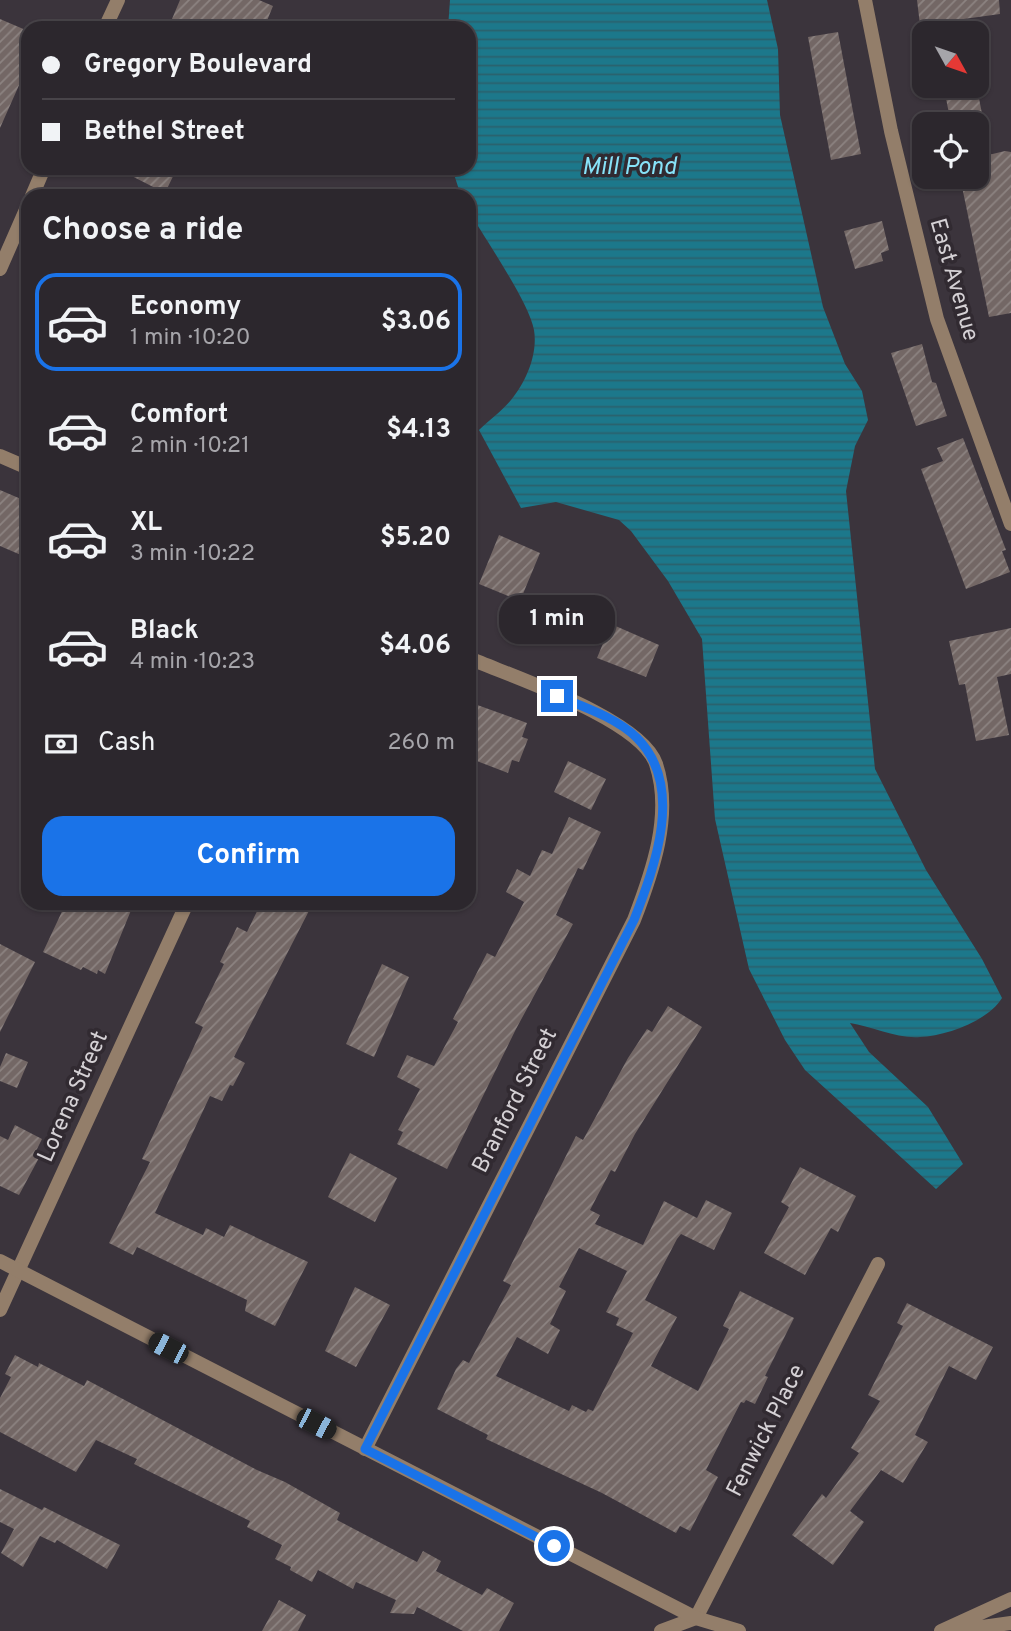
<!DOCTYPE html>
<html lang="en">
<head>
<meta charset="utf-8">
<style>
	:root { --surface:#2c272d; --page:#383339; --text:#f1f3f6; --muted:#a6a5aa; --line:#484449; --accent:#1a73e8 }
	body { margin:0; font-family:Overpass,sans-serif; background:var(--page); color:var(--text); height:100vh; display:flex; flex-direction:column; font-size:26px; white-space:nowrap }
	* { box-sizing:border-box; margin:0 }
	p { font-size:23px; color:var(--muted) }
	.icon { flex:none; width:38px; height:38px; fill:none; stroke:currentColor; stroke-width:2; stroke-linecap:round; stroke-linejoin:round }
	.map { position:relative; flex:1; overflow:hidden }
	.side { position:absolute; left:21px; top:189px; width:455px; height:721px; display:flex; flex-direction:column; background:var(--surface); border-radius:21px; box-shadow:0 2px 5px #0004,0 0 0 2px var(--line) }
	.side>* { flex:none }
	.guide { position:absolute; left:21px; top:21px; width:455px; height:154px; border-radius:21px; box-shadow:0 2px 5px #0004,0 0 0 2px var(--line); display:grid; align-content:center; height:154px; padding:0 21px; background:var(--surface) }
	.needle { width:46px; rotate:130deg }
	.buttons { position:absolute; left:912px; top:21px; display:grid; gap:14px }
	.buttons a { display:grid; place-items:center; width:77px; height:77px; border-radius:14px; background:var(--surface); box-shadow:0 2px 5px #0004,0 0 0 2px var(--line); font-size:35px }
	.end { position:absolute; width:32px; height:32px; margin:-16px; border:9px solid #1a73e8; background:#fff; box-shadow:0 0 0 4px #fff }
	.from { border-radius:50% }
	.bubble { position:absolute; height:49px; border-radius:21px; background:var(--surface); box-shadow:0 2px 5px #0004,0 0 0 2px var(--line); font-size:23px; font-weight:700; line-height:49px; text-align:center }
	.car { position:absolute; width:21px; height:42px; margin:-21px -10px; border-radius:9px; box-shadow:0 0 5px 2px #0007; background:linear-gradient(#222 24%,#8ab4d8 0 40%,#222 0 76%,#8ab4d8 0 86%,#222 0) }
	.guide b { display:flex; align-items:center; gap:24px; height:66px; font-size:26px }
	.guide b+b { border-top:2px solid var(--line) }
	.guide i { width:18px; height:18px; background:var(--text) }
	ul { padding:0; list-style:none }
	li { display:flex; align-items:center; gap:21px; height:98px; margin:0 14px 10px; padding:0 7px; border:4px solid transparent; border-radius:21px }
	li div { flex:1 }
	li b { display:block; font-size:26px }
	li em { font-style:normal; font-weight:700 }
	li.on { border-color:var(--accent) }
	li>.icon { width:63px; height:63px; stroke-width:1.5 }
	h2 { padding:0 21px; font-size:32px; line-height:84px }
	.pay { display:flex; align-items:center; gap:18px; height:77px; padding:0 21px; font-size:26px }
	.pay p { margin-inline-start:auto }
	.action { display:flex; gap:14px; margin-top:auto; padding:14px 21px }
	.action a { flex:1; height:80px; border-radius:21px; background:var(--accent); color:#fff; font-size:28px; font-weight:700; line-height:80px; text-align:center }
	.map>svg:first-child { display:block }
</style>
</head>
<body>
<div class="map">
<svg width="1011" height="1631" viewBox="0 0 1011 1631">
	<defs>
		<pattern id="water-rules" width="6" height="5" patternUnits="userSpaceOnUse" patternTransform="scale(1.75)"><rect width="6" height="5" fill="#1c788b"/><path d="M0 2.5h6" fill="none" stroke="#2a616d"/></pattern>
		<pattern id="building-hatch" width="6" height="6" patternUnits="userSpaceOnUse" patternTransform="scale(1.75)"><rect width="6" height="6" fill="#736765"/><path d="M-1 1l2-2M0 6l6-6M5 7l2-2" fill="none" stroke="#8c8381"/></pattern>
	</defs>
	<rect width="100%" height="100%" fill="#3b343c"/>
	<path fill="url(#water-rules)" d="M 450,0 L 767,0 L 778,49 L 780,115 L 823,307 L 845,364 L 862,391 L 868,420 L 855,446 L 846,491 L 875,769 L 926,870 L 982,959 L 1002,998 C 988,1021 946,1036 920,1037 C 898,1039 871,1026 850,1023 L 869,1052 L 928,1107 L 963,1164 L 936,1189 L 805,1070 L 785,1040 L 749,969 L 715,819 L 702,639 L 668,581 L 631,531 L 619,520 L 556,502 L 521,508 L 479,430 C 489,420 502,411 511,400 C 526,382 538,354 534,330 C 529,302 485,239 469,211 L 469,196 L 461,196 L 452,168 L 469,168 L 469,28 L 448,28 Z"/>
	<path fill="url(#building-hatch)" fill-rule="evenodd" d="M 180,0 L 259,0 L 273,6 L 264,28 L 192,28 L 172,19 Z
		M 917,0 L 999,0 L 1000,14 L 920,25 Z
		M 0,19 L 28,31 L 28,65 L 0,128 Z
		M 838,32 L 861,154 L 831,160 L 808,37 Z
		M 976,83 L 984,124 L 951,124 L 944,88 Z
		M 1005,151 L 1011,152 L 1011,313 L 989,317 L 960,177 L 976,177 L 976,158 Z
		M 116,168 L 177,168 L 165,193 Z
		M 882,221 L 889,250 L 881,253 L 883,261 L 855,269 L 844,231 Z
		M 922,344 L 932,382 L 936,383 L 947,416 L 916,426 L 891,353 Z
		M 963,438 L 1006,550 L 1002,551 L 1010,572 L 966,589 L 921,469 L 943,461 L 937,448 Z
		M 0,490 L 28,502 L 28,538 L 21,555 L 0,546 Z
		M 499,535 L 540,553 L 520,601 L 479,584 Z
		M 536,595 L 566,608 L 549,645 L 523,634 Z
		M 611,624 L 659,645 L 646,677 L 597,658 Z
		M 1011,628 L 1011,674 L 997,677 L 1009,735 L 976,741 L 965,684 L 959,685 L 949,641 Z
		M 469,702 L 527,723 L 522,737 L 528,739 L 519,762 L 512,760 L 508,773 L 469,758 Z
		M 568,761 L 606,779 L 591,810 L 554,792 Z
		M 569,817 L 601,832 L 583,870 L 578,868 L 556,915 L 573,924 L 516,1029 L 447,1169 L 397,1144 L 403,1132 L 398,1130 L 420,1089 L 397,1077 L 407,1055 L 434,1066 L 458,1022 L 453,1019 L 487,953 L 495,957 L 524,902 L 506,892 L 517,869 L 530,876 L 542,850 L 552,854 Z
		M 66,903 L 134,903 L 105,974 L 98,970 L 97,974 L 83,967 L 81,970 L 43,952 Z
		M 261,903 L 313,903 L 234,1057 L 245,1063 L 233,1086 L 230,1085 L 222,1101 L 210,1096 L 155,1213 L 203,1235 L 206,1228 L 224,1237 L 230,1225 L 308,1262 L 275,1326 L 245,1311 L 247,1300 L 137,1247 L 133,1255 L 109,1243 L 150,1162 L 142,1159 L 203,1027 L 195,1023 L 224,964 L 220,962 L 237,927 L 247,932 Z
		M 0,944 L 35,962 L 0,1032 Z
		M 382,964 L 409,977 L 374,1057 L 346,1044 Z
		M 668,1006 L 702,1027 L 635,1134 L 615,1172 L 611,1170 L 590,1210 L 600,1215 L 595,1224 L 643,1245 L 664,1201 L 697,1218 L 706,1200 L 732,1213 L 714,1250 L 681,1234 L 677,1239 L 645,1300 L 677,1317 L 651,1366 L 698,1391 L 729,1329 L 723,1326 L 740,1291 L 794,1318 L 765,1376 L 768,1377 L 755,1404 L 746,1400 L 744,1403 L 741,1402 L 706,1470 L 718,1477 L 690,1531 L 680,1526 L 676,1533 L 602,1493 L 486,1439 L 488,1435 L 437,1409 L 456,1369 L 463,1360 L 469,1363 L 511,1285 L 503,1281 L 576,1136 L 583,1140 L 628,1058 L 647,1029 L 652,1032 ZM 579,1248 L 627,1271 L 606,1312 L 619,1318 L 616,1325 L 633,1333 L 593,1411 L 588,1409 L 586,1412 L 572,1405 L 569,1411 L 496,1376 L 517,1337 L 548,1354 L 560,1330 L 550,1324 L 566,1291 L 559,1287 Z
		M 6,1053 L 28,1062 L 17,1088 L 0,1081 L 0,1067 Z
		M 15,1125 L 42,1139 L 35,1153 L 40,1156 L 19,1195 L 0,1186 L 0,1136 L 8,1140 Z
		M 350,1153 L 397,1178 L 375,1222 L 328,1197 Z
		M 800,1167 L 856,1196 L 838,1232 L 831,1228 L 805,1275 L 764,1253 L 789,1207 L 781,1202 Z
		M 355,1287 L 390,1305 L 356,1367 L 325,1351 Z
		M 907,1303 L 993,1347 L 976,1380 L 949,1366 L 915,1435 L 928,1442 L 903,1483 L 881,1470 L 850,1511 L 864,1522 L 833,1565 L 792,1535 L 822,1494 L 826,1498 L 859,1453 L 851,1448 L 880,1401 L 868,1395 L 903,1326 L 897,1323 Z
		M 15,1355 L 38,1367 L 39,1363 L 84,1386 L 87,1380 L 257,1470 L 285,1482 L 340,1513 L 337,1520 L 417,1562 L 423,1551 L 441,1561 L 436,1571 L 482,1595 L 487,1588 L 514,1603 L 499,1631 L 463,1631 L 417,1607 L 414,1614 L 390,1613 L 396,1600 L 356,1582 L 353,1589 L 318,1570 L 312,1582 L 290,1570 L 291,1567 L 275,1559 L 282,1545 L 247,1527 L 250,1521 L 134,1464 L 137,1459 L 96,1440 L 76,1472 L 0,1432 L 0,1398 L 11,1377 L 5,1374 Z
		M 0,1489 L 42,1510 L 44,1507 L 120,1545 L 107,1569 L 57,1540 L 55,1543 L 40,1536 L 23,1567 L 1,1553 L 14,1529 L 0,1522 Z
		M 279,1600 L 306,1615 L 298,1631 L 262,1631 Z"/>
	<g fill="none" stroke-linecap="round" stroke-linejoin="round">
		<path stroke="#937e6a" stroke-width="14" d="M 865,0 L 891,131 L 937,319 L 1011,524
			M 0,456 L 28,468
			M 0,1310 L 187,903
			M 365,1449 L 634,920 C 652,873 673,815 656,764 C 641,719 513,677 469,658
			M 661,1631 L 696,1618 L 878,1264"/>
		<path stroke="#937e6a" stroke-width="14" d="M 105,28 L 118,0
			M 32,196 L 44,168
			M 0,269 L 28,205
			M 0,1261 L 696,1618 L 739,1631
			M 941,1631 L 1011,1599
			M 954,1631 L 1011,1623"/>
	</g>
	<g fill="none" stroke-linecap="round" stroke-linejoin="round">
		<path stroke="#1a73e8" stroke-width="9" d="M 554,1546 L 365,1449 L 634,920 C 655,866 685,786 637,738 C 617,718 584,707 557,696"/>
	</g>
	<g text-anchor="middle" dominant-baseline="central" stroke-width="7" stroke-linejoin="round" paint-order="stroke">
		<g font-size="23" fill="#d5d1d5" stroke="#312a31">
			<text transform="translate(953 280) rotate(74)">East Avenue</text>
			<text transform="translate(74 1097) rotate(-66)">Lorena Street</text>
			<text transform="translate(516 1101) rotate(-63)">Branford Street</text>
			<text transform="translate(767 1431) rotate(-63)">Fenwick Place</text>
		</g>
		<g font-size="24" font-style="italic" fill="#87e2f8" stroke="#312a31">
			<text x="629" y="168">Mill Pond</text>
		</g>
	</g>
</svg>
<div class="buttons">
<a><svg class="needle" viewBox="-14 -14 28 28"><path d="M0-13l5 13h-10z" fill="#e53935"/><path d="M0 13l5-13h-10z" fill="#a6a5aa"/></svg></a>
<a><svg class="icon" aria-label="locate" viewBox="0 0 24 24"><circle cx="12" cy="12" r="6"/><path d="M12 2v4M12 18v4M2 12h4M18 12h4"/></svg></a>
</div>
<i class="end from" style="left:554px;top:1546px"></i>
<i class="end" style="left:557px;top:696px"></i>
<div class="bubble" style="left:499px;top:595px;width:116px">1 min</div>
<i class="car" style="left:168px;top:1348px;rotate:297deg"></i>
<i class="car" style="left:316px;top:1424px;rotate:117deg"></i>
<div class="guide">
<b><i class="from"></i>Gregory Boulevard</b>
<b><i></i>Bethel Street</b>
</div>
<section class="side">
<h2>Choose a ride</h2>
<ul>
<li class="on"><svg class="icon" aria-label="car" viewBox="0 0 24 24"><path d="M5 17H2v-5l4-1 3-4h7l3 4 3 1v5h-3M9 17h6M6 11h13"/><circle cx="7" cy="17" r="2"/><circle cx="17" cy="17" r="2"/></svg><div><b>Economy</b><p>1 min · 10:20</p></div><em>$3.06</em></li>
<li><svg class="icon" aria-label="car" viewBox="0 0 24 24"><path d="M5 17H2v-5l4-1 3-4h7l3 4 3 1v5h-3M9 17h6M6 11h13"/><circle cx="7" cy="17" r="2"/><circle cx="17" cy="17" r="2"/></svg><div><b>Comfort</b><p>2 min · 10:21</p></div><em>$4.13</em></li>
<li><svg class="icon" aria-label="car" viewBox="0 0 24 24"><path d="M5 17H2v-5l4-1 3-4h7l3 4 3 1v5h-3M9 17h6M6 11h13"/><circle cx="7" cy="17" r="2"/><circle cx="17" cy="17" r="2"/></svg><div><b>XL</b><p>3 min · 10:22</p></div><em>$5.20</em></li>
<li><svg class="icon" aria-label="car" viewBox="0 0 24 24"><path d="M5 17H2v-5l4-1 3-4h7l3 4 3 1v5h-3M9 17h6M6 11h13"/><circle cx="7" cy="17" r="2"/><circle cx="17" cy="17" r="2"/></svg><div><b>Black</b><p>4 min · 10:23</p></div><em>$4.06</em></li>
</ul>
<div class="pay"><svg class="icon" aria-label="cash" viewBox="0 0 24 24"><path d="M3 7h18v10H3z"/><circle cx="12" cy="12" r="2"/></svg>Cash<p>260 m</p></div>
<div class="action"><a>Confirm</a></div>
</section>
</div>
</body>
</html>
